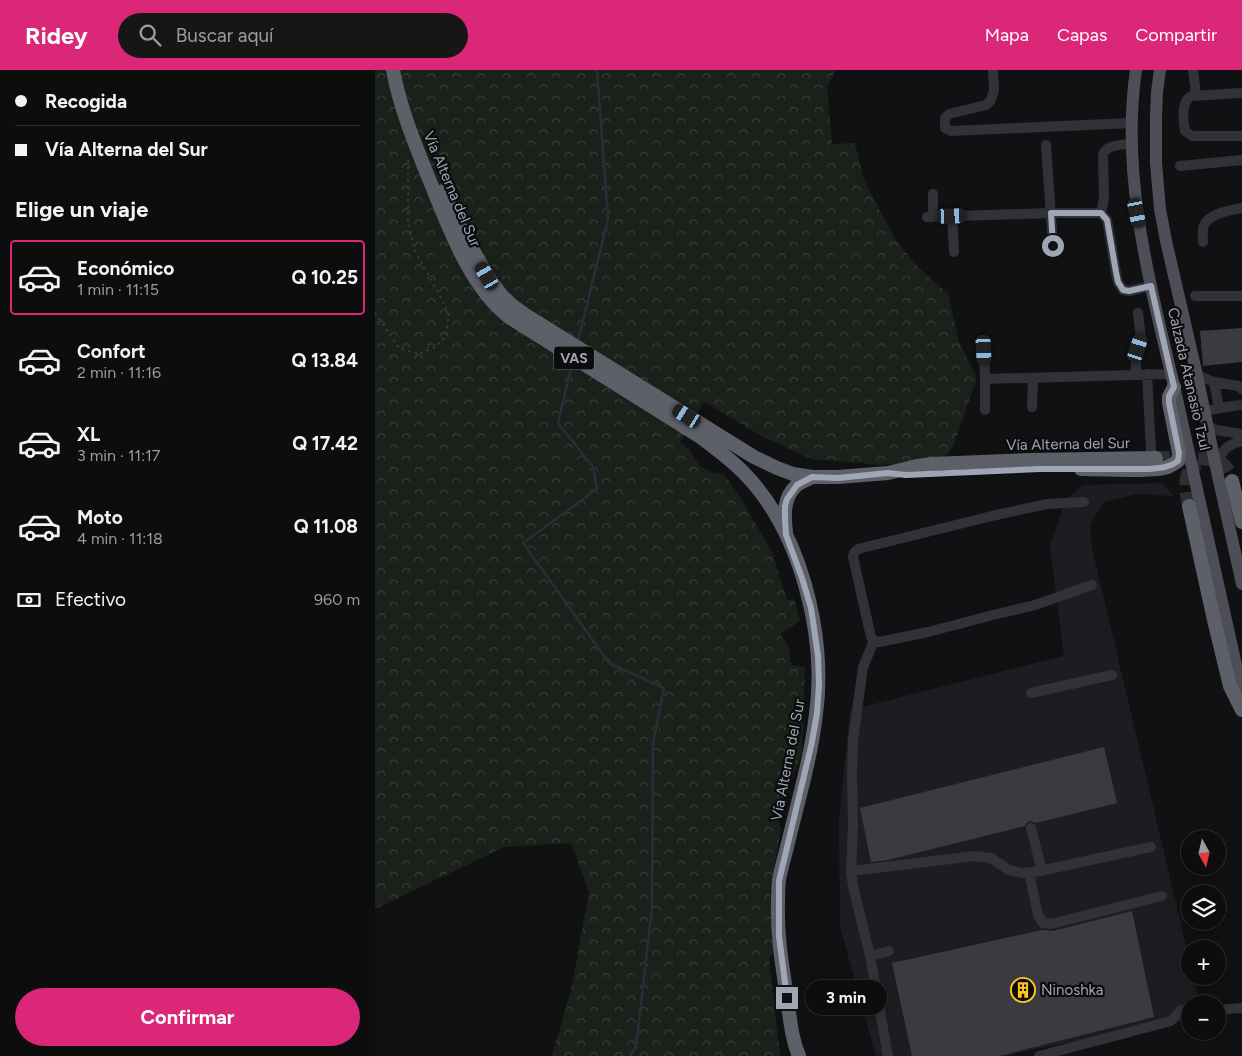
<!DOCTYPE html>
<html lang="es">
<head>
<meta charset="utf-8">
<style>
	:root { --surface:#0d0d0e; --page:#161617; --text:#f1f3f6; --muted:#9a9c9e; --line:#2d2d2e; --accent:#db2777 }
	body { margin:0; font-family:Figtree,sans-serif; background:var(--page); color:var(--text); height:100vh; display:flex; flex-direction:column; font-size:19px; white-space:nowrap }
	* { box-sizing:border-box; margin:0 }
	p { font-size:16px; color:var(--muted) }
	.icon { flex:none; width:28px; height:28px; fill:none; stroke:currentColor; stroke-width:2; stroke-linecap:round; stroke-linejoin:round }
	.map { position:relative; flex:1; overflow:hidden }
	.drawer { display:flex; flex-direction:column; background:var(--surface); width:375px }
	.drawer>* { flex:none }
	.guide { display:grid; align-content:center; height:110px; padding:0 15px; background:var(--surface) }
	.needle { width:32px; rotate:172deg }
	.controls { position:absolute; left:806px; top:760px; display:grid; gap:10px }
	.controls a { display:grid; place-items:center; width:45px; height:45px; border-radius:50%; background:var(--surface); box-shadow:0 2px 12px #0003,0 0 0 1px var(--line); font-size:25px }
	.end { position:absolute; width:22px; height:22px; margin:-11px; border:6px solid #a0a5b5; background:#111; box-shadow:0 0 0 2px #111 }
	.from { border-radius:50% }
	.bubble { position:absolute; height:35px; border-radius:18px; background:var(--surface); box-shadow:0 2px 12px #0003,0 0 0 1px var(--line); font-size:16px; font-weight:700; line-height:35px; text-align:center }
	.car { position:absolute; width:15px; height:30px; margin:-15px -8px; border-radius:6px; box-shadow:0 0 4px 1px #0007; background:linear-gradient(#222 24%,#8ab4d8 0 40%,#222 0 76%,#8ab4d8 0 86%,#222 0) }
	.guide b { display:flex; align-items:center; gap:18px; height:48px; font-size:19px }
	.guide b+b { border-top:1px solid var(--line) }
	.guide i { width:12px; height:12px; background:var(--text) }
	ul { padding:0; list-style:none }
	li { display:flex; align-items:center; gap:15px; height:75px; margin:0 10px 8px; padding:0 5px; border:2px solid transparent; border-radius:5px }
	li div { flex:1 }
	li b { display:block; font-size:19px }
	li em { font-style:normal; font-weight:700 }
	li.on { border-color:var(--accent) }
	li>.icon { width:45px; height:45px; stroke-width:1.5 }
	h2 { padding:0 15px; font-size:22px; line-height:60px }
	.pay { display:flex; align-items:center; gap:12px; height:55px; padding:0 15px; font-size:19px }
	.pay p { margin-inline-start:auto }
	.button { display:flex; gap:10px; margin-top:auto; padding:10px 15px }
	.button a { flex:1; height:58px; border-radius:30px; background:var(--accent); color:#fff; font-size:20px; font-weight:700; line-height:58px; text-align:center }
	header { display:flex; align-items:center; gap:30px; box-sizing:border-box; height:70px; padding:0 25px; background:var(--accent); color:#fff }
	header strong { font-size:24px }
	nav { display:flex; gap:28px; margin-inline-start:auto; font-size:18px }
	.search { width:350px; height:45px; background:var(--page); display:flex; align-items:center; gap:12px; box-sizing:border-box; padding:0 18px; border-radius:28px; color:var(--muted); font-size:19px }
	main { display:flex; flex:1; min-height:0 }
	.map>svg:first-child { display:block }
</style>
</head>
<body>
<header>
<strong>Ridey</strong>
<div class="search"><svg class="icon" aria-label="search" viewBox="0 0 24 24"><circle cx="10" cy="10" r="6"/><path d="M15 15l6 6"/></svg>Buscar aquí</div>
<nav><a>Mapa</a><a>Capas</a><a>Compartir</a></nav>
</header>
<main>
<section class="drawer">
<div class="guide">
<b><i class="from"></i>Recogida</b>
<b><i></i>Vía Alterna del Sur</b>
</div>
<h2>Elige un viaje</h2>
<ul>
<li class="on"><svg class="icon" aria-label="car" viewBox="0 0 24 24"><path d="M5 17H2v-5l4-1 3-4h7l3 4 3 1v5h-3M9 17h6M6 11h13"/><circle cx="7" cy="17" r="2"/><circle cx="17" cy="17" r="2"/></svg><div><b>Económico</b><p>1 min · 11:15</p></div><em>Q 10.25</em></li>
<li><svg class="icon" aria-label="car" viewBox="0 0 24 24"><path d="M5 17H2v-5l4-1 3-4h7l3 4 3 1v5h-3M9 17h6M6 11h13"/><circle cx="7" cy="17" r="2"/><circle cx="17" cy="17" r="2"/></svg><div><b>Confort</b><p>2 min · 11:16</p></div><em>Q 13.84</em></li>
<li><svg class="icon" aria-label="car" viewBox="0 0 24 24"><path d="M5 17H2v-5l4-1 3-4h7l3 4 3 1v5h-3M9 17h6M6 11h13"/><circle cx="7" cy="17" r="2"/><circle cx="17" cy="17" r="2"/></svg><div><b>XL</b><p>3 min · 11:17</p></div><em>Q 17.42</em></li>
<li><svg class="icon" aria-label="car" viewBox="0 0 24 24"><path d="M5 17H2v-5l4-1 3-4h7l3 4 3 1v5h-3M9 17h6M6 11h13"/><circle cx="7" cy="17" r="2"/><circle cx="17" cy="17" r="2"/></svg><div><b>Moto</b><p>4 min · 11:18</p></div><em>Q 11.08</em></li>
</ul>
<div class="pay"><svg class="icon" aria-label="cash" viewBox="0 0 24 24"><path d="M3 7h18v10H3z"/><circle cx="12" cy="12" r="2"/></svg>Efectivo<p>960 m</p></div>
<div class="button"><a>Confirmar</a></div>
</section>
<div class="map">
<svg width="867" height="986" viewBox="0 0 867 986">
	<defs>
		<pattern id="forest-crowns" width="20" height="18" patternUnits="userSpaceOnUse" patternTransform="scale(1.25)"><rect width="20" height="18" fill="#19211a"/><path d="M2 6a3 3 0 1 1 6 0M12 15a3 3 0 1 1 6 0" fill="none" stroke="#373e39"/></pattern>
	</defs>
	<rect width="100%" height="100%" fill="#111113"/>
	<path fill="#1c1d20" d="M 787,413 L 799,426 L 762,424 L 729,432 L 715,454 L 716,474 L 815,892 L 815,906 L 818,906 L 825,934 L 815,934 L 815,950 L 661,979 L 632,986 L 501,986 L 465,857 L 464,749 L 475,640 L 689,586 L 675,476 L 691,429 L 708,415 Z"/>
	<path fill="url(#forest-crowns)" d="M 0,0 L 461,0 L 452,17 L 457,74 L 480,73 L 489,110 L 520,169 L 542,196 L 573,224 L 584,272 L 602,308 L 578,377 L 567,390 L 507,395 L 437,389 L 390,368 L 329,332 L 305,372 L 315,380 L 319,388 L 326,397 L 336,402 L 349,404 L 365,427 L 397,482 L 412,530 L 419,529 L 425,550 L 405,564 L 414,577 L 416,595 L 430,597 L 427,683 L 402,746 L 406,759 L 395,819 L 398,883 L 394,888 L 405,984 L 406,986 L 177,986 L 197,916 L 214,822 L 196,773 L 129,777 L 0,839 Z"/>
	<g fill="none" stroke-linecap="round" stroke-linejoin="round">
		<path stroke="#262e37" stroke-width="2.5" d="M 203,271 L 233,149 L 222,0
			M 197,294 L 183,353 L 218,397 L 222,419 L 148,473 L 234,593 L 289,618 L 278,673 L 277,838 L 261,977 L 255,986"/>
	</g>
	<path fill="#3a3b41" d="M 867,258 L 867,292 L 828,296 L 825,261 Z
		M 729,677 L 742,733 L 661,753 L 655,751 L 652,753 L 650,756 L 513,790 L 496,792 L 485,738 Z
		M 757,841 L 779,947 L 624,986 L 537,986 L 517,893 L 667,860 L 678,861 Z"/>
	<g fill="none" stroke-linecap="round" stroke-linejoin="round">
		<path stroke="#2e2f33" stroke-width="10" stroke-dasharray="10 5" stroke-linecap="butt" d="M 857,336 L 867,335"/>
		<path stroke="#2e2f33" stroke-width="14" stroke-dasharray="14 7" stroke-linecap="butt" d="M 781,388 C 791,388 802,388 813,388 C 834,388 851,387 857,411
			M 814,436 C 811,420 807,403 823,393"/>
		<path stroke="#37393f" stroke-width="2" stroke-dasharray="2.5 4" stroke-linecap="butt" d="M 0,243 L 24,278 L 44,284 L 60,277 L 71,266 L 74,245 L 65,226 L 40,181 L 33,152 L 33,92 L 34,89"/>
		<path stroke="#313238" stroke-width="10" d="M 618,0 L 619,20 L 616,30 L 611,35 L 574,44 L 570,48 L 570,58 L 576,61 L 757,53
			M 818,0 L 821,25
			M 866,23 L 816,26 C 806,32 808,50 810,61 L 817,66 L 867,66
			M 757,74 C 746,75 733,74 728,84 L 729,128 L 726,143 L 732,150 L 741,203 L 743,212 L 748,220 L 754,221 L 776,216
			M 671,75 L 678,176
			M 805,96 L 867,90
			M 558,124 L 558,147
			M 577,146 L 579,182
			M 552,147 L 676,143 L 726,143
			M 828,172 C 828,167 827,160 829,155 C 835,143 856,140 867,138
			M 820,226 L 867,226
			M 609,281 L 610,309 L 610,340
			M 761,304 L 761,286 L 766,268 L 763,243
			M 772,304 L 776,380
			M 822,305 L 839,312 L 863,316 L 867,319
			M 610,309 L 796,304
			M 839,312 L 844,338
			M 657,337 L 658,308
			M 829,341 L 857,336
			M 832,355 L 841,360 L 867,364
			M 842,399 C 846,382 849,375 867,371
			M 499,571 L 488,597 L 478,671 L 477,705 L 478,756 L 476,801 L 478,816 L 495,886 L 513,986
			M 499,571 L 496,567 L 478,487 L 479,483 L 483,479 L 621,445 L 672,434 L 709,432
			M 499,571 L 504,572 L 553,562 L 622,544 L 660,535 L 717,515
			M 656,623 L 737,605
			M 656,758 L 667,801
			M 476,801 L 600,786 L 616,788 L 634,800 L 647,803 L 660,802 L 776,777
			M 654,802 L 663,845 L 668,853 L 676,854 L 787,826
			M 495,886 L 514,881
			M 842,940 L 867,938
			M 664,986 L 796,951 L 806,940"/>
		<path stroke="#4d4e57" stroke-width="12" d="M 761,0 C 745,107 776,217 800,320 C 822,421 845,521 867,622
			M 785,0 L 782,22 L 781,46 L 781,93 L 785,139 L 791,171 L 822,305 L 839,388 L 867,514"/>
		<path stroke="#5d5f69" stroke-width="14" d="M 18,0 C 25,38 40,74 54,109 C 73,155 94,216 134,247 L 324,366 C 339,377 354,388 368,402 C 425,459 452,565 441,644 C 436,688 423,731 413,773 C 410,786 406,798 404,810 C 403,818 403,825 403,833 C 402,865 407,895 412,927 C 415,947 416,967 424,986
			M 68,121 L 85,157 L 113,207 L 127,226 L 138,236 L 152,246 L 379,387 L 402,398 L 418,404 L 437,407 L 463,407 L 513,403 L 542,396 L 557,394 L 656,390 L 781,388
			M 706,399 C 732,399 764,402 789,398 C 794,397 798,394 803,391 L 804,383 L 794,333 L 794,327 L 799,317
			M 857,411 L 867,452
			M 814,436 L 839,550 L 855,616 L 867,640
			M 411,462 C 409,445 408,427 422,415 C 426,412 432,410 437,407"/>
	</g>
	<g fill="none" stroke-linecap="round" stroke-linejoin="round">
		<path stroke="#a0a5b5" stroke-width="6" d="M 412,928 L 404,866 L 404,811 L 437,672 L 442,643 L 444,614 L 443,586 L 439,558 L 436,538 L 427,508 L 411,465 L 410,450 L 410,436 L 412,429 L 422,415 L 437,407 L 463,408 L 513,403 L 531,405 L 665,399 L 773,399 C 784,398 794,398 803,391 L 804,383 L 794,333 L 794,326 L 799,317 L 776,216 L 754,221 L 748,220 L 743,212 L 741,202 L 732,150 L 726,143 L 676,143 L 678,176"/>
	</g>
	<defs>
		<symbol id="building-ring" viewBox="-11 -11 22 22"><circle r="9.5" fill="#0c0c0d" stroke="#ffc61c" stroke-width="1.5"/><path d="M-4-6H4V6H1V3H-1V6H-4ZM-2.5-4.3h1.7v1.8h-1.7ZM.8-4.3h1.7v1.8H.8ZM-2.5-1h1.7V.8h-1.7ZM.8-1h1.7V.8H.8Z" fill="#ffc61c"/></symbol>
	</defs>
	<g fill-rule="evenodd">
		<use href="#building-ring" x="634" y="906" width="28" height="28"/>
	</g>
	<g text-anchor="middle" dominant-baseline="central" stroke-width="4.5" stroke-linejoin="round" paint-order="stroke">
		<rect fill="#0c0c0d" stroke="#747783" stroke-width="1" x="179" y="276.5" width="40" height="23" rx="4"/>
		<g font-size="14" font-weight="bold" fill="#a0a5b5">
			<text x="199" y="288">VAS</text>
		</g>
		<g font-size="15" fill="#a0a5b5" stroke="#0c0c0d">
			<text transform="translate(77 119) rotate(67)">Vía Alterna del Sur</text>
			<text transform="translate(814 309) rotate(77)">Calzada Atanasio Tzul</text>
			<text transform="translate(693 374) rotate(-1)">Vía Alterna del Sur</text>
			<text transform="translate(413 690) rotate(-79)">Vía Alterna del Sur</text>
		</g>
		<g font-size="15" fill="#a0a5b5" stroke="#0c0c0d" text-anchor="start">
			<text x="666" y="920">Ninoshka</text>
		</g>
	</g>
</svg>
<div class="controls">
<a><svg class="needle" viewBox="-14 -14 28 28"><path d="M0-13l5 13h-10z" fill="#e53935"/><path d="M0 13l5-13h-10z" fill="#9a9c9e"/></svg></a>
<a><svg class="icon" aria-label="layers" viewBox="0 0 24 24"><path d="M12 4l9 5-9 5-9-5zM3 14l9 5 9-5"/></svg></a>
<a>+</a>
<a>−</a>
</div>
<i class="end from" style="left:678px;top:176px"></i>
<i class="end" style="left:412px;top:928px"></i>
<div class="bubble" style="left:430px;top:910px;width:82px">3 min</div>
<i class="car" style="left:762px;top:143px;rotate:169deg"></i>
<i class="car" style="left:577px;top:146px;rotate:88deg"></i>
<i class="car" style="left:112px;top:206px;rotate:330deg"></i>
<i class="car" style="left:763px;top:278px;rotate:18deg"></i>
<i class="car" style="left:609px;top:280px;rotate:177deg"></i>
<i class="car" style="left:312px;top:346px;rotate:302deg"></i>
</div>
</main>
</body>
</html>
